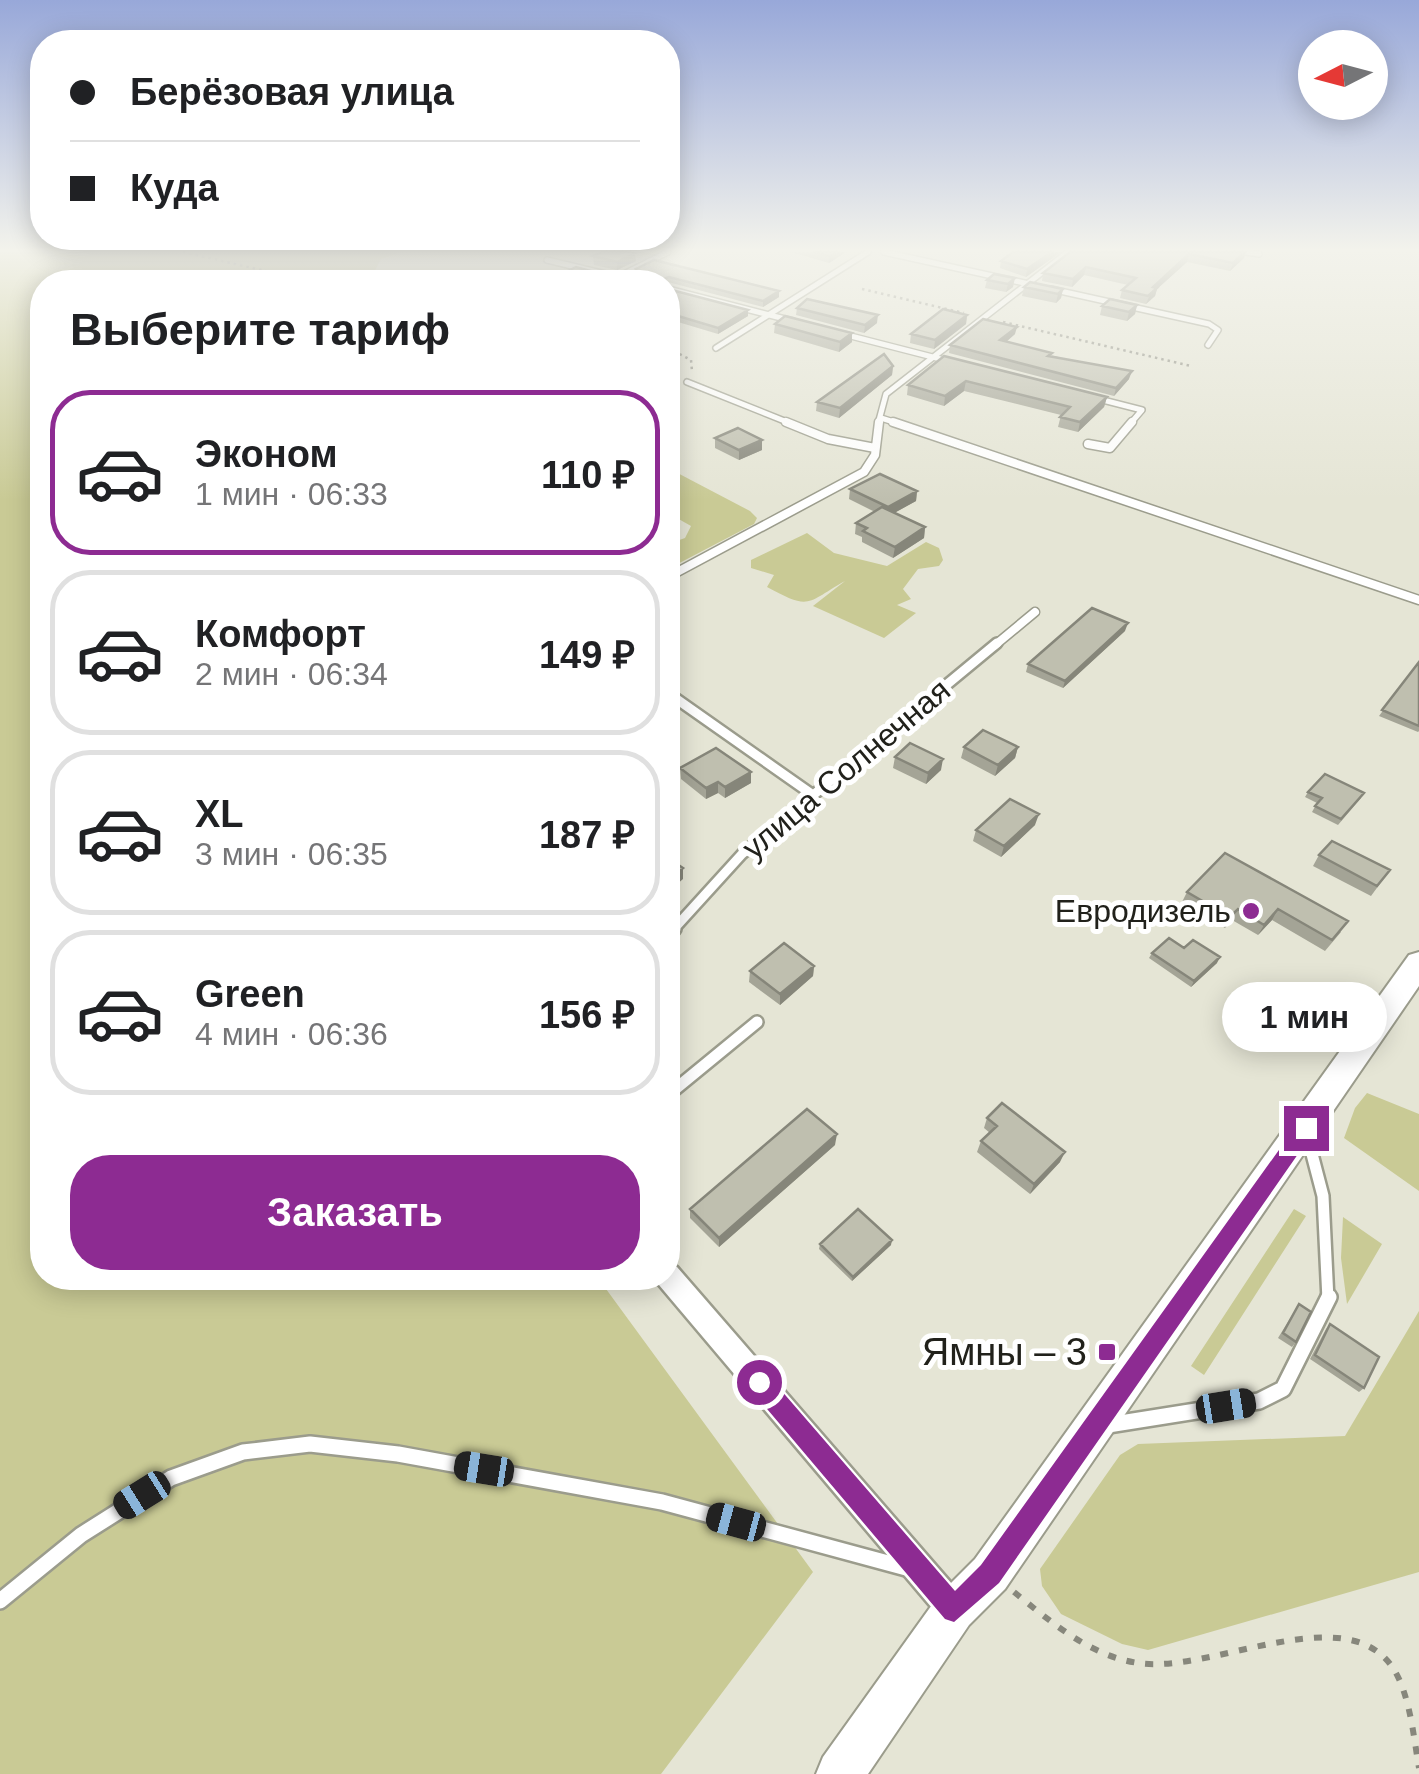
<!DOCTYPE html>
<html lang="ru">
<head>
<meta charset="utf-8">
<style>
	:root { --surface:#fff; --page:#f6f6f6; --text:#202124; --muted:#757577; --line:#e0e0e0; --accent:#8d2b92 }
	body { margin:0; font-family:Arial,sans-serif; background:var(--page); color:var(--text); height:100vh; display:flex; flex-direction:column; font-size:38px; white-space:nowrap }
	* { box-sizing:border-box; margin:0 }
	p { font-size:32px; color:var(--muted) }
	.icon { flex:none; width:55px; height:55px; fill:none; stroke:currentColor; stroke-width:2; stroke-linecap:round; stroke-linejoin:round }
	.map { position:relative; flex:1; overflow:hidden }
	.details { position:absolute; left:30px; top:270px; width:650px; height:1020px; display:flex; flex-direction:column; background:var(--surface); border-radius:40px; box-shadow:0 5px 25px #0003 }
	.details>* { flex:none }
	.guide { position:absolute; left:30px; top:30px; width:650px; height:220px; border-radius:40px; box-shadow:0 5px 25px #0003; display:grid; align-content:center; height:220px; padding:0 40px; background:var(--surface) }
	.needle { width:65px; rotate:264deg }
	.buttons { position:absolute; left:1298px; top:30px; display:grid; gap:20px }
	.buttons a { display:grid; place-items:center; width:90px; height:90px; border-radius:50%; background:var(--surface); box-shadow:0 5px 25px #0003; font-size:50px }
	.end { position:absolute; width:45px; height:45px; margin:-22px; border:12px solid #8d2b92; background:#fff; box-shadow:0 0 0 5px #fff }
	.from { border-radius:50% }
	.bubble { position:absolute; height:70px; border-radius:35px; background:var(--surface); box-shadow:0 5px 25px #0003; font-size:32px; font-weight:700; line-height:70px; text-align:center }
	.car { position:absolute; width:30px; height:60px; margin:-30px -15px; border-radius:12px; box-shadow:0 0 8px 2px #0007; background:linear-gradient(#222 24%,#8ab4d8 0 40%,#222 0 76%,#8ab4d8 0 86%,#222 0) }
	.guide b { display:flex; align-items:center; gap:35px; height:95px; font-size:38px }
	.guide b+b { border-top:2px solid var(--line) }
	.guide i { width:25px; height:25px; background:var(--text) }
	ul { padding:0; list-style:none }
	li { display:flex; align-items:center; gap:30px; height:165px; margin:0 20px 15px; padding:0 20px; border:5px solid var(--line); border-radius:40px }
	li div { flex:1 }
	li b { display:block; font-size:38px }
	li em { font-style:normal; font-weight:700 }
	li.on { border-color:var(--accent) }
	li>.icon { width:90px; height:90px; stroke-width:1.5 }
	h2 { padding:0 40px; font-size:45px; line-height:120px }
	.action { display:flex; gap:20px; margin-top:auto; padding:20px 40px }
	.action a { flex:1; height:115px; border-radius:40px; background:var(--accent); color:#fff; font-size:40px; font-weight:700; line-height:115px; text-align:center }
	.map>svg:first-child { display:block }
</style>
</head>
<body>
<div class="map">
<svg width="1419" height="1774" viewBox="0 0 1419 1774">
	<rect width="100%" height="100%" fill="#e5e5d5"/>
	<path fill="#c9ca95" d="M 0,252 L 402,252 L 381,259 L 369,282 L 42,282 L 42,1278 L 598,1278 L 813,1572 L 661,1774 L 0,1774 Z
		M 668,468 L 750,511 L 757,518 L 754,524 L 668,569 L 668,544 L 685,538 L 691,526 L 668,513 Z
		M 807,533 L 834,553 L 887,566 L 926,542 L 939,548 L 943,560 L 939,566 L 918,569 L 903,589 L 911,599 L 897,605 L 916,613 L 884,638 L 813,606 L 845,581 C 806,603 811,611 767,587 L 774,575 L 751,568 L 751,560 Z
		M 1367,1093 L 1419,1114 L 1419,1191 L 1344,1138 L 1355,1108 Z
		M 1294,1209 L 1306,1216 L 1204,1375 L 1191,1366 Z
		M 1343,1217 L 1382,1244 L 1347,1304 L 1341,1258 Z
		M 1419,1311 L 1419,1572 L 1148,1650 L 1122,1644 L 1061,1614 L 1042,1586 L 1040,1569 L 1120,1455 L 1138,1444 L 1345,1436 Z"/>
	<g fill="none" stroke-linecap="round" stroke-linejoin="round">
		<defs>
			<path id="lane-far4" d="M 884,252 L 1029,284
				M 1246,252 L 1259,254
				M 547,260 L 639,282
				M 608,282 L 668,252
				M 668,289 L 793,321
				M 1051,289 L 1209,324 L 1218,330 L 1208,345
				M 843,334 L 952,362
				M 716,348 L 868,252
				M 687,382 L 792,424
				M 1095,398 L 1142,410 L 1130,424
				M 881,418 L 900,424
				M 878,424 L 886,394 L 1068,252"/>
			<path id="lane-far3" d="M 786,422 L 828,439 L 875,448
				M 893,422 L 1419,600
				M 1088,444 L 1110,448 L 1132,422
				M 668,577 L 864,472 L 875,455 L 879,422
				M 994,646 L 1035,612"/>
			<path id="lane-far2" d="M 668,693 L 813,795
				M 672,931 L 742,854 L 997,643"/>
			<path id="lane-far1" d="M 668,936 L 675,929
				M 668,1095 L 757,1022
				M 1307,1135 L 1323,1196 L 1328,1300"/>
			<path id="lane" d="M 1108,1425 L 1259,1401 L 1283,1389 L 1329,1297
				M 0,1601 L 81,1535 L 171,1478 L 243,1452 L 310,1444 L 398,1454 L 662,1502 L 910,1569"/>
			<path id="street" d="M 668,1263 L 677,1267 L 965,1599 L 970,1610 L 965,1621 L 954,1626 L 943,1621 L 659,1285 L 655,1278 L 668,1278 Z"/>
			<path id="secondary" d="M 1419,952 L 1419,986 L 1005,1589 L 969,1625 L 868,1774 L 816,1774 L 823,1757 L 939,1595 L 975,1559 L 1409,955 Z"/>
		</defs>
		<use href="#lane-far4" stroke="#9b9c8c" stroke-width="8"/>
		<use href="#lane-far3" stroke="#9b9c8c" stroke-width="11"/>
		<use href="#lane-far2" stroke="#9b9c8c" stroke-width="14"/>
		<use href="#lane-far1" stroke="#9b9c8c" stroke-width="16"/>
		<use href="#lane" stroke="#9b9c8c" stroke-width="20"/>
		<use href="#street" stroke="#9b9c8c" stroke-width="5"/>
		<use href="#secondary" stroke="#9b9c8c" stroke-width="4"/>
		<path stroke="#87877c" stroke-width="2.5" stroke-dasharray="2.5 4" stroke-linecap="butt" d="M 183,252 L 314,282
			M 862,289 L 964,313
			M 1003,322 L 1191,366
			M 668,348 L 691,360 L 692,371"/>
		<path stroke="#87877c" stroke-width="6" stroke-dasharray="8 11" stroke-linecap="butt" d="M 1014,1592 C 1051,1622 1090,1656 1138,1663 C 1214,1675 1358,1589 1399,1679 C 1411,1706 1414,1739 1419,1768"/>
		<use href="#lane-far4" stroke="#fff" stroke-width="5"/>
		<use href="#lane-far3" stroke="#fff" stroke-width="8"/>
		<use href="#lane-far2" stroke="#fff" stroke-width="9"/>
		<use href="#lane-far1" stroke="#fff" stroke-width="11"/>
		<use href="#lane" stroke="#fff" stroke-width="15"/>
		<use href="#street" fill="#fff" fill-rule="evenodd"/>
		<use href="#secondary" fill="#fff" fill-rule="evenodd"/>
	</g>
	<path fill="#a4a496" d="M 791,252 L 846,252 L 829,263 Z
		M 1013,252 L 1061,252 L 1026,277 L 1000,268 L 1001,261 Z
		M 1070,252 L 1246,252 L 1244,258 L 1230,271 L 1187,262 L 1157,289 L 1155,296 L 1146,304 L 1120,298 L 1122,290 L 1128,285 L 1084,275 L 1072,287 L 1042,281 L 1043,273 Z
		M 593,256 L 636,261 L 617,270 L 594,265 Z
		M 636,269 L 779,297 L 763,307 L 668,282 L 555,282 L 554,278 L 606,282 L 640,282 L 642,279 L 636,275 Z
		M 994,274 L 1013,287 L 1006,292 L 985,288 L 987,280 Z
		M 1024,287 L 1063,289 L 1061,298 L 1056,303 L 1022,296 Z
		M 668,289 L 748,310 L 748,316 L 718,334 L 668,319 Z
		M 1137,305 L 1135,314 L 1127,321 L 1100,315 L 1102,306 Z
		M 797,308 L 877,323 L 864,333 L 796,315 Z
		M 967,315 L 966,324 L 934,349 L 910,343 L 911,334 Z
		M 775,324 L 852,342 L 839,352 L 774,333 Z
		M 1015,334 L 1007,341 L 1129,379 L 1114,396 L 949,353 L 950,345 Z
		M 944,356 L 1107,397 L 1104,407 L 1078,432 L 1058,427 L 1061,415 L 964,391 L 944,406 L 907,395 L 908,385 Z
		M 893,366 L 892,375 L 839,418 L 816,411 L 817,402 Z
		M 715,438 L 762,440 L 762,450 L 739,460 L 715,448 Z
		M 850,489 L 917,491 L 916,501 L 894,513 L 925,527 L 924,538 L 893,558 L 862,542 L 862,537 L 855,534 L 856,523 L 875,512 L 849,499 Z
		M 1125,631 L 1063,688 L 1026,672 L 1028,664 Z
		M 1419,662 L 1419,731 L 1418,732 L 1379,716 Z
		M 964,747 L 1018,747 L 1015,758 L 995,776 L 961,758 Z
		M 895,757 L 941,770 L 926,784 L 893,768 Z
		M 680,768 L 751,772 L 751,783 L 725,798 L 718,793 L 706,799 L 681,779 Z
		M 1308,792 L 1361,798 L 1338,825 L 1312,812 L 1317,803 L 1305,797 Z
		M 1035,825 L 1001,857 L 973,841 L 976,830 Z
		M 1225,853 L 1341,932 L 1325,951 L 1272,920 L 1258,935 L 1232,920 L 1225,928 L 1182,902 L 1187,892 Z
		M 1319,855 L 1390,870 L 1371,896 L 1313,866 Z
		M 1152,953 L 1217,963 L 1191,987 L 1149,958 Z
		M 814,966 L 813,976 L 780,1005 L 749,982 L 750,971 Z
		M 987,1118 L 1060,1162 L 1030,1194 L 977,1152 L 981,1141 L 990,1133 L 984,1128 Z
		M 835,1145 L 719,1247 L 690,1218 L 690,1209 Z
		M 820,1244 L 891,1245 L 852,1281 L 819,1249 Z
		M 1299,1304 L 1296,1342 L 1292,1347 L 1278,1338 Z
		M 1330,1324 L 1364,1388 L 1359,1392 L 1310,1359 L 1326,1329 Z"/>
	<path fill="#86867a" d="M 837,252 L 846,252 L 829,263 L 830,256 Z
		M 1052,252 L 1061,252 L 1026,277 L 1027,269 Z
		M 1245,252 L 1244,258 L 1230,271 L 1233,263 Z
		M 635,253 L 636,261 L 617,270 L 617,262 Z
		M 1189,254 L 1187,262 L 1157,289 L 1155,296 L 1146,304 L 1153,287 Z
		M 1086,267 L 1084,275 L 1072,287 L 1073,279 Z
		M 1015,278 L 1013,287 L 1006,292 L 1008,284 Z
		M 1063,289 L 1061,298 L 1056,303 L 1058,294 Z
		M 779,291 L 779,297 L 763,307 L 763,301 Z
		M 1137,305 L 1135,314 L 1127,321 L 1129,312 Z
		M 748,310 L 748,316 L 718,334 L 718,328 Z
		M 878,315 L 877,323 L 864,333 L 865,325 Z
		M 967,315 L 966,324 L 934,349 L 935,340 Z
		M 1017,327 L 1015,334 L 999,348 L 1000,340 Z
		M 852,333 L 852,342 L 839,352 L 840,342 Z
		M 893,366 L 892,375 L 839,418 L 840,408 Z
		M 1132,371 L 1129,379 L 1114,396 L 1116,388 Z
		M 966,381 L 964,391 L 944,406 L 945,396 Z
		M 1107,397 L 1104,407 L 1078,432 L 1080,422 Z
		M 762,440 L 762,450 L 739,460 L 739,450 Z
		M 917,491 L 916,501 L 887,517 L 888,507 Z
		M 925,527 L 924,538 L 893,558 L 895,547 Z
		M 1128,623 L 1125,631 L 1063,688 L 1065,681 Z
		M 1018,747 L 1015,758 L 995,776 L 998,765 Z
		M 943,759 L 941,770 L 926,784 L 928,773 Z
		M 751,772 L 751,783 L 725,798 L 725,787 Z
		M 718,782 L 718,793 L 706,799 L 706,788 Z
		M 1039,814 L 1035,825 L 1001,857 L 1004,846 Z
		M 683,868 L 683,879 L 668,892 L 668,880 Z
		M 1278,909 L 1272,920 L 1258,935 L 1264,925 Z
		M 1220,957 L 1217,963 L 1191,987 L 1194,981 Z
		M 814,966 L 813,976 L 780,1005 L 780,994 Z
		M 837,1134 L 835,1145 L 719,1247 L 719,1238 Z
		M 1065,1152 L 1060,1162 L 1030,1194 L 1034,1184 Z
		M 892,1240 L 891,1245 L 852,1281 L 853,1277 Z"/>
	<path fill="#bfbfaf" stroke="#86867a" stroke-width="2.5" d="M 602,252 L 632,252 L 635,253 L 617,262 L 593,256 Z
		M 813,252 L 837,252 L 830,256 Z
		M 1013,252 L 1052,252 L 1027,269 L 1001,261 Z
		M 1070,252 L 1245,252 L 1233,263 L 1189,254 L 1153,287 L 1157,288 L 1148,296 L 1122,290 L 1136,278 L 1086,267 L 1073,279 L 1043,273 Z
		M 654,260 L 779,291 L 763,301 L 669,277 L 663,279 L 664,282 L 569,282 L 554,278 L 576,267 L 602,274 L 606,282 L 618,278 L 640,282 L 645,275 L 636,269 Z
		M 994,274 L 1015,278 L 1008,284 L 987,280 Z
		M 1030,282 L 1063,289 L 1058,294 L 1024,287 Z
		M 668,289 L 748,310 L 718,328 L 668,313 Z
		M 807,299 L 878,315 L 865,325 L 797,308 Z
		M 1110,299 L 1137,305 L 1129,312 L 1102,306 Z
		M 943,309 L 967,315 L 935,340 L 911,334 Z
		M 785,316 L 852,333 L 840,342 L 775,324 Z
		M 983,319 L 1017,327 L 1000,340 L 1052,353 L 1048,356 L 1132,371 L 1116,388 L 950,345 Z
		M 884,354 L 893,366 L 840,408 L 817,402 Z
		M 944,356 L 1107,397 L 1080,422 L 1060,417 L 1070,407 L 966,381 L 945,396 L 908,385 Z
		M 738,428 L 762,440 L 739,450 L 715,438 Z
		M 880,474 L 917,491 L 888,507 L 850,489 Z
		M 882,507 L 925,527 L 895,547 L 863,531 L 867,528 L 856,523 Z
		M 1092,608 L 1128,623 L 1065,681 L 1028,664 Z
		M 1419,662 L 1419,726 L 1382,710 Z
		M 983,730 L 1018,747 L 998,765 L 964,747 Z
		M 910,743 L 943,759 L 928,773 L 895,757 Z
		M 716,748 L 751,772 L 725,787 L 718,782 L 706,788 L 680,768 Z
		M 1325,774 L 1364,793 L 1341,819 L 1315,806 L 1322,798 L 1308,792 Z
		M 1010,799 L 1039,814 L 1004,846 L 976,830 Z
		M 1332,841 L 1390,870 L 1377,886 L 1319,855 Z
		M 1225,853 L 1348,921 L 1332,940 L 1278,909 L 1264,925 L 1238,909 L 1230,917 L 1187,892 Z
		M 668,858 L 683,868 L 668,880 Z
		M 1169,938 L 1184,948 L 1193,940 L 1220,957 L 1194,981 L 1152,953 Z
		M 784,943 L 814,966 L 780,994 L 750,971 Z
		M 1002,1103 L 1065,1152 L 1034,1184 L 981,1141 L 997,1126 L 987,1118 Z
		M 807,1109 L 837,1134 L 719,1238 L 690,1209 Z
		M 858,1209 L 892,1240 L 853,1277 L 820,1244 Z
		M 1299,1304 L 1311,1312 L 1296,1342 L 1283,1333 Z
		M 1330,1324 L 1379,1357 L 1364,1388 L 1315,1355 Z"/>
	<linearGradient id="sky" x2="0" y2="1"><stop stop-color="#98a8d9"/><stop offset="0.5" stop-color="#f3f3ec"/><stop offset="1" stop-color="#f3f3ec" stop-opacity="0"/></linearGradient>
	<rect width="1419" height="500" fill="url(#sky)"/>
	<path fill="#8d2b92" d="M 1306,1120 L 1312,1122 L 1312,1134 L 999,1583 L 954,1622 L 945,1619 L 751,1390 L 751,1374 L 767,1374 L 955,1591 L 981,1565 L 1299,1122 Z"/>
	<g fill="#8d2b92" stroke="#fff" stroke-width="4">
		<circle cx="1251" cy="911" r="10"/>
		<rect x="1097" y="1342" width="20" height="20" rx="5"/>
	</g>
	<g text-anchor="middle" dominant-baseline="central" stroke-width="10" stroke-linejoin="round" paint-order="stroke">
		<g font-size="32" fill="#21211b" stroke="#fff">
			<text transform="translate(846 769) rotate(-40)">улица Солнечная</text>
		</g>
		<g font-size="32" fill="#21211b" stroke="#fff" text-anchor="end">
			<text x="1231" y="911">Евродизель</text>
		</g>
		<g font-size="38" fill="#21211b" stroke="#fff" text-anchor="end">
			<text x="1087" y="1352">Ямны – 3</text>
		</g>
	</g>
</svg>
<div class="buttons">
<a><svg class="needle" viewBox="-14 -14 28 28"><path d="M0-13l5 13h-10z" fill="#e53935"/><path d="M0 13l5-13h-10z" fill="#757577"/></svg></a>
</div>
<i class="end from" style="left:759px;top:1382px"></i>
<i class="end" style="left:1306px;top:1128px"></i>
<div class="bubble" style="left:1222px;top:982px;width:165px">1 мин</div>
<i class="car" style="left:1226px;top:1406px;rotate:81deg"></i>
<i class="car" style="left:484px;top:1469px;rotate:279deg"></i>
<i class="car" style="left:142px;top:1495px;rotate:238deg"></i>
<i class="car" style="left:736px;top:1522px;rotate:285deg"></i>
<div class="guide">
<b><i class="from"></i>Берёзовая улица</b>
<b><i></i>Куда</b>
</div>
<section class="details">
<h2>Выберите тариф</h2>
<ul>
<li class="on"><svg class="icon" aria-label="car" viewBox="0 0 24 24"><path d="M5 17H2v-5l4-1 3-4h7l3 4 3 1v5h-3M9 17h6M6 11h13"/><circle cx="7" cy="17" r="2"/><circle cx="17" cy="17" r="2"/></svg><div><b>Эконом</b><p>1 мин · 06:33</p></div><em>110 ₽</em></li>
<li><svg class="icon" aria-label="car" viewBox="0 0 24 24"><path d="M5 17H2v-5l4-1 3-4h7l3 4 3 1v5h-3M9 17h6M6 11h13"/><circle cx="7" cy="17" r="2"/><circle cx="17" cy="17" r="2"/></svg><div><b>Комфорт</b><p>2 мин · 06:34</p></div><em>149 ₽</em></li>
<li><svg class="icon" aria-label="car" viewBox="0 0 24 24"><path d="M5 17H2v-5l4-1 3-4h7l3 4 3 1v5h-3M9 17h6M6 11h13"/><circle cx="7" cy="17" r="2"/><circle cx="17" cy="17" r="2"/></svg><div><b>XL</b><p>3 мин · 06:35</p></div><em>187 ₽</em></li>
<li><svg class="icon" aria-label="car" viewBox="0 0 24 24"><path d="M5 17H2v-5l4-1 3-4h7l3 4 3 1v5h-3M9 17h6M6 11h13"/><circle cx="7" cy="17" r="2"/><circle cx="17" cy="17" r="2"/></svg><div><b>Green</b><p>4 мин · 06:36</p></div><em>156 ₽</em></li>
</ul>
<div class="action"><a>Заказать</a></div>
</section>
</div>
</body>
</html>
